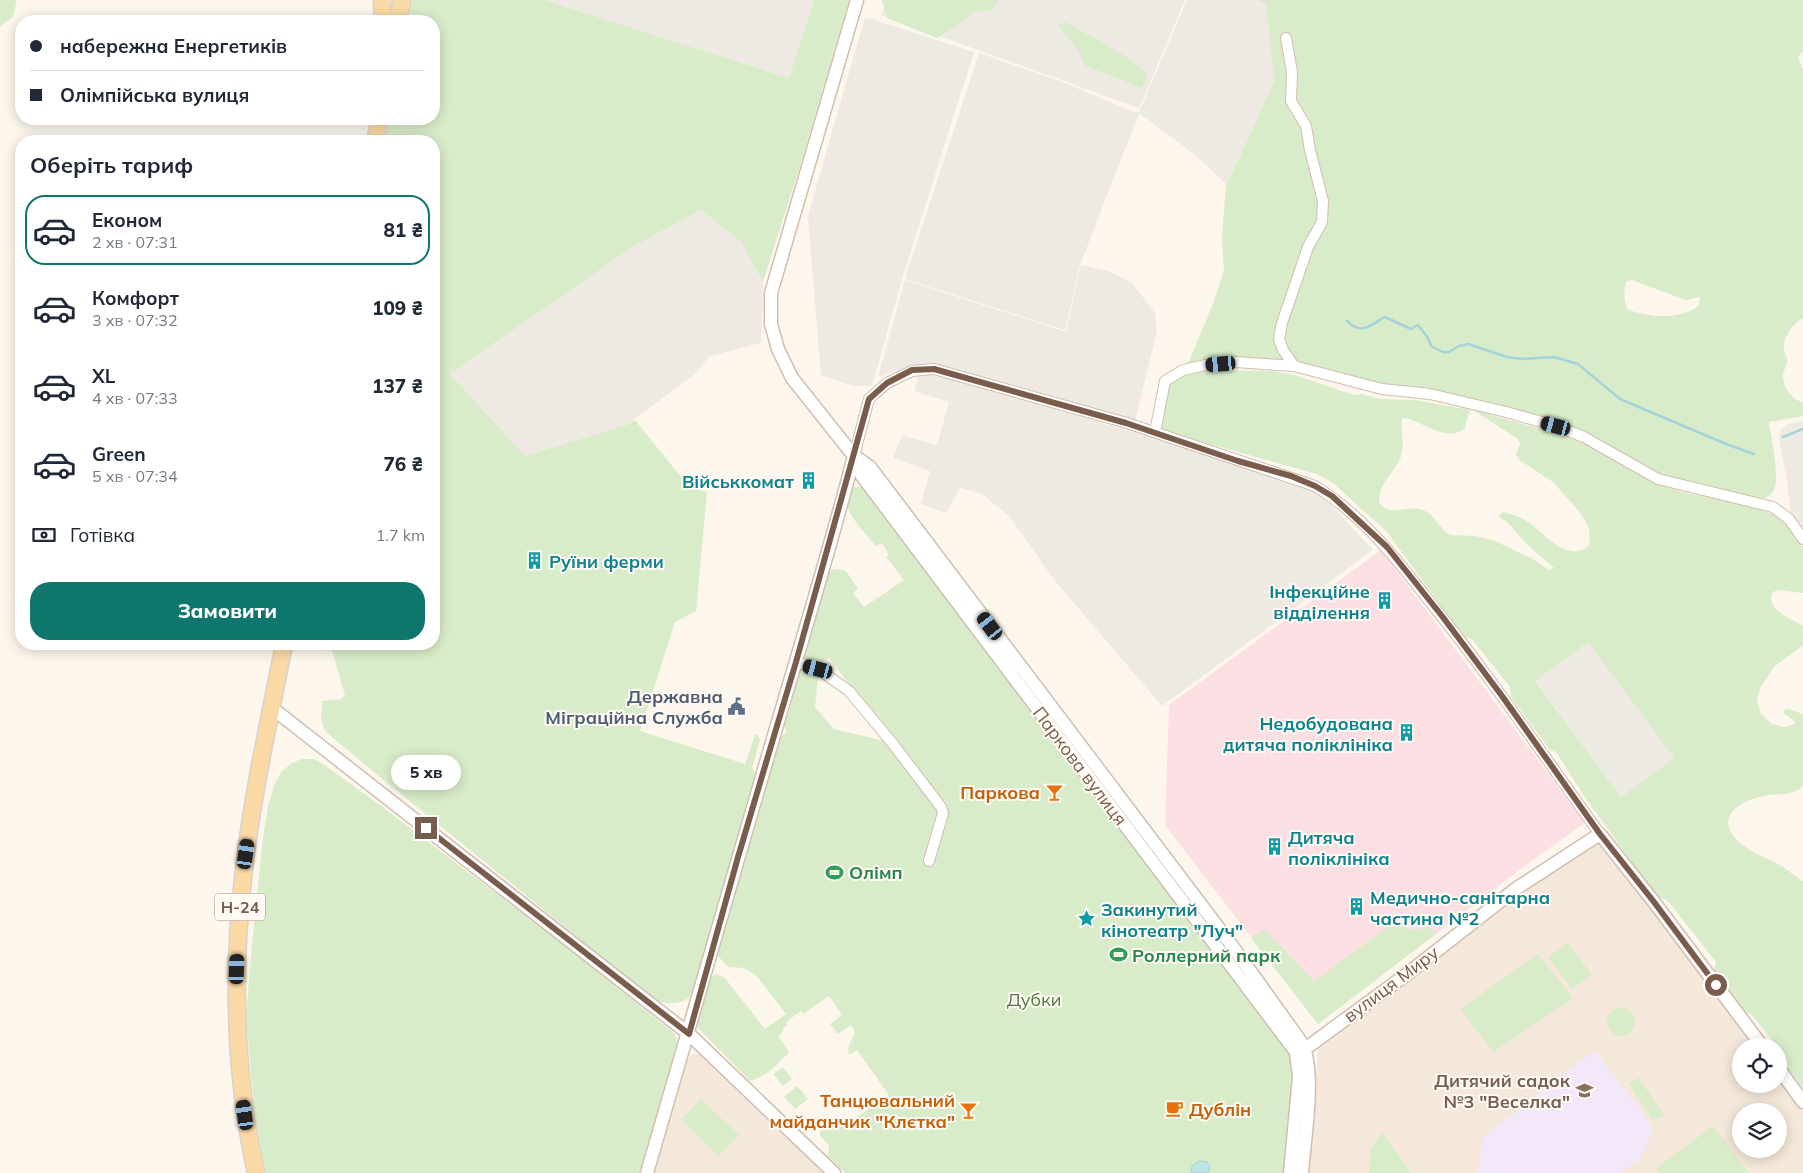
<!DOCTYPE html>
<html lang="uk">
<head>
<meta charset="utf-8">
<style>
	:root { --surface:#fff; --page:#f2f2f3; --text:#1f2937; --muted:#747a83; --line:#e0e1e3; --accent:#0f766e }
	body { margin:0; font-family:Mulish,sans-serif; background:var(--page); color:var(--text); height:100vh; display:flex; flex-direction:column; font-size:19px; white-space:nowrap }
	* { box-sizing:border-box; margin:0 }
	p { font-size:16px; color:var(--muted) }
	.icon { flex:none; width:28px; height:28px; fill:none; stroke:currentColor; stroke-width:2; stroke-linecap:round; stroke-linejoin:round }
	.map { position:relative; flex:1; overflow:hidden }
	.side { position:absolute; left:15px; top:135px; width:425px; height:515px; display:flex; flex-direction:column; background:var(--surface); border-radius:20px; box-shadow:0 2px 12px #0003 }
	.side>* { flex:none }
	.guide { position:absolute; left:15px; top:15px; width:425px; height:110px; border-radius:20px; box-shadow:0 2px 12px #0003; display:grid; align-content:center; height:110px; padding:0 15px; background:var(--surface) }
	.controls { position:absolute; left:1732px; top:1038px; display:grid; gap:10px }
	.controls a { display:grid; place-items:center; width:55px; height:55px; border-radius:50%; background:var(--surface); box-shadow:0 2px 12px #0003; font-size:25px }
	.end { position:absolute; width:22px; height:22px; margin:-11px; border:6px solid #7a5c4d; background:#fff; box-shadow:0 0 0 2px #fff }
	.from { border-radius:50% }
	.bubble { position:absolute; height:35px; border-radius:18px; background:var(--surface); box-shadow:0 2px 12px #0003; font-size:16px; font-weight:800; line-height:35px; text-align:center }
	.car { position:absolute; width:15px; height:30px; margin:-15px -8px; border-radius:6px; box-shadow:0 0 4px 1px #0007; background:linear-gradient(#222 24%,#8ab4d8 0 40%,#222 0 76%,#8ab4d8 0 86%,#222 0) }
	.guide b { display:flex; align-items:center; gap:18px; height:48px; font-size:19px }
	.guide b+b { border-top:1px solid var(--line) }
	.guide i { width:12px; height:12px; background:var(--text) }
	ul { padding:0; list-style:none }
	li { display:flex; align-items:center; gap:15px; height:70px; margin:0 10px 8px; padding:0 5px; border:2px solid transparent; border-radius:20px }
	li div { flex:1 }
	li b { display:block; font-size:19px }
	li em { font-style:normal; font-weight:800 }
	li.on { border-color:var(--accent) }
	li>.icon { width:45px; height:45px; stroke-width:1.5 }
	h2 { padding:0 15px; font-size:22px; line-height:60px }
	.pay { display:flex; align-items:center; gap:12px; height:55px; padding:0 15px; font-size:19px }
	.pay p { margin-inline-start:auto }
	.primary-button { display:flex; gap:10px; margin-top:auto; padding:10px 15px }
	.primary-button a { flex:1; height:58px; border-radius:20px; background:var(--accent); color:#fff; font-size:20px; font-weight:800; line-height:58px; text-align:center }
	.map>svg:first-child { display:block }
</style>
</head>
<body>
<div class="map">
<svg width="1803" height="1173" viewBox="0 0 1803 1173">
	<rect width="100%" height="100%" fill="#fdf6ec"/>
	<path fill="#f5e8da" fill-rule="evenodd" d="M 1592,843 L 1598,843 L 1604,846 L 1755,1046 L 1741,1046 L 1741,1084 L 1779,1084 L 1779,1078 L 1803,1112 L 1803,1173 L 1307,1173 L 1317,1062 L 1318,1049 L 1323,1041 ZM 1741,1111 L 1779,1111 L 1779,1149 L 1741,1149 Z
		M 695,1053 L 701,1055 L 824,1173 L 653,1173 L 684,1060 Z"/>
	<path fill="#efe9e4" d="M 544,0 L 814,0 L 789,78 Z
		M 887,0 L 1185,0 L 1139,108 L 881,15 Z
		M 1187,0 L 1266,0 L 1274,81 L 1238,161 L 1226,184 L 1194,154 L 1139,113 L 1080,265 L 1065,330 L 905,279 L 979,53 L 1060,81 L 1131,111 L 1139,112 Z
		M 865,17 L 974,52 L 902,279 L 872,386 L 853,386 L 821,375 L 808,216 Z
		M 701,210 L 741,242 L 763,282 L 761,343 L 710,356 L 694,375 L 626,425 L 525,456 L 450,374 L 634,246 Z
		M 1081,265 L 1109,271 L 1132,283 L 1155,313 L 1157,331 L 1135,421 L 1022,387 L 930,364 L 910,367 L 878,377 L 905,280 L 1066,332 Z
		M 920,373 L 945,377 L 1050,407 L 1314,487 L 1373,550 L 1162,706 L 1055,581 L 1010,517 L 982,494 L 960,488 L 946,513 L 921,504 L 930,471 L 893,458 L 902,435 L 937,445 L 949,402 L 914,391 Z
		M 1803,421 L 1803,533 L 1791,514 L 1787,481 L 1779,437 L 1780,430 L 1787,424 Z
		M 1588,641 L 1674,758 L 1621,797 L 1535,680 Z"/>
	<path fill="#f3e8fa" d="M 1595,1050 L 1654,1129 L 1640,1159 L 1621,1173 L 1478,1173 L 1482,1138 Z"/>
	<path fill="#fbdfe3" d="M 1381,550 L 1585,823 L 1534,859 L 1318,1024 L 1165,825 L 1169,705 Z"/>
	<path fill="#d8ecc9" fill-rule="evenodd" d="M 0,0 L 16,0 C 15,15 14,18 0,26 Z
		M 411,0 L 544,0 L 789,78 L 814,0 L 849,0 L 803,156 L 763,282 L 741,242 L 701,210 L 634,246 L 450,374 L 525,456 L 626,425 L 635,420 L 690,488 L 707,492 L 696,611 L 675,622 L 640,731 L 745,764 L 755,735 L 757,734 L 760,740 L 752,768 L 756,775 L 696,987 C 694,990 692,995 689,998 C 680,1004 665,1005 655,1000 L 375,773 L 325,731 L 321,720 L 322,701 L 341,699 L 345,695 L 330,644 L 434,644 L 434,141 L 385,141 L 389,119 L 434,119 L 434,21 L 407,21 Z
		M 882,0 L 997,0 L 998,4 L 991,10 L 972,13 L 957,26 L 937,38 L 887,18 Z
		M 1257,0 L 1803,0 L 1803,51 L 1798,58 L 1803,69 L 1803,318 C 1793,324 1782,337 1784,350 C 1784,354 1788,356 1787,361 C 1787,366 1783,371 1783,376 C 1783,388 1792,400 1803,402 L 1803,416 L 1769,422 C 1771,439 1780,475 1774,490 C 1772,495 1767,497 1762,499 L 1670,478 L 1655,473 L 1573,428 L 1538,415 L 1287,365 L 1179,367 L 1189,361 L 1213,304 L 1224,271 L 1222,237 L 1226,184 L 1238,161 L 1274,81 L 1266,3 ZM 1632,280 L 1680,298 L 1687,300 L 1700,297 L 1699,306 C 1680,320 1648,318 1627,309 C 1624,300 1623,290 1627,281 Z
		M 1065,22 C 1084,33 1136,58 1147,75 L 1142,88 L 1086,66 L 1075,46 L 1058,25 Z
		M 1227,370 L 1274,371 L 1294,375 L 1354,395 L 1362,394 L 1380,399 L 1414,400 L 1471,410 L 1468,415 L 1465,428 C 1448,444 1423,421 1404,418 L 1402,419 C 1400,433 1406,446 1400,459 C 1393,474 1378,485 1379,502 C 1390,518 1405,505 1420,509 C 1432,511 1440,529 1450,535 L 1475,536 L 1495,541 L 1531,558 L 1549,570 L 1554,568 L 1529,546 L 1507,522 L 1498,516 L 1503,512 C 1513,514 1523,518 1531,524 C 1547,536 1566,561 1588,547 L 1590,540 L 1589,528 L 1585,520 L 1578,510 L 1553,482 L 1518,459 L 1516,454 L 1520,444 L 1518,439 L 1473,410 L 1584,441 L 1653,482 L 1682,492 L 1750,506 L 1776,515 L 1785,522 L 1803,547 L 1803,593 L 1778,590 L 1773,592 C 1764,610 1792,619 1803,626 L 1803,645 L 1774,667 L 1760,688 L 1757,700 L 1761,714 L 1772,724 L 1784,727 L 1795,724 L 1795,721 L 1784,714 L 1783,712 L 1786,708 L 1803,714 L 1803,786 C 1790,798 1775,792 1759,797 C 1727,806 1715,826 1747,848 C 1756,855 1768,858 1778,864 C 1787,869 1794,876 1803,881 L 1803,1088 L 1779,1058 L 1779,1046 L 1777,1046 L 1751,1014 L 1742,1011 L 1714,971 L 1716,962 L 1672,906 L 1666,900 L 1659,897 L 1644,879 L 1587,800 L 1556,752 L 1550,750 L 1511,697 L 1510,687 L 1472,639 L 1464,637 L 1387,532 L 1333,483 L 1317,474 L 1159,430 L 1168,384 C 1183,370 1207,371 1227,370 ZM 1588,642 L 1674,758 L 1621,797 L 1535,681 Z
		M 854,487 L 864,487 L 1291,1054 L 1294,1068 L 1289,1173 L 845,1173 L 828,1156 L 829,1145 L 820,1136 L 820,1132 L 839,1120 L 844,1126 L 889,1095 L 857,1050 L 849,1055 L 848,1048 L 855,1032 L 851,1025 L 838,1034 L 830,1024 L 842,1015 L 829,996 L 803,1014 L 801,1011 L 786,1022 L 788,1025 L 782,1029 L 784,1031 L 778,1036 L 789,1052 C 778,1064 766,1077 750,1081 L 699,1029 L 698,1024 L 709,982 L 712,977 L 715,974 L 724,977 L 765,1029 L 786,1014 L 756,975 L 744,968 L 728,967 L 717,955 L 777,741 L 787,731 L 782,724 L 784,718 L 788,716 L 796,686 L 793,679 L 800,669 C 807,669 813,671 818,677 L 815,707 L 834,729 L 880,740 L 888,735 L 829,658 C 816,665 813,667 800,657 L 828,571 L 837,569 L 846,571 L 858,589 L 853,593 L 864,607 L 904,580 L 886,557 L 889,555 L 882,543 L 876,546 C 864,531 833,504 854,487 Z
		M 302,759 L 314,759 L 326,766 L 380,805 L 569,949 L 675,1034 L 678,1042 L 678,1048 L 642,1173 L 265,1173 L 254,1108 L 246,1015 L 253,933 L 263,838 L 268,806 L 275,783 L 281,772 L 292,763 Z
		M 1429,925 L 1436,934 L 1318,1024 L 1251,938 L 1264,929 L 1314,981 L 1388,927 L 1419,930 Z
		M 1568,943 L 1592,975 L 1572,989 L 1548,957 Z
		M 1538,954 L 1573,998 L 1493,1052 L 1460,1009 Z
		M1607 1022a14 14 0 1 1 28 0a14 14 0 1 1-28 0Z
		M 783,1067 L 792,1079 L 783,1086 L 773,1074 Z
		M 1638,1077 L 1664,1115 L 1653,1120 L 1629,1084 Z
		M 797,1086 L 808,1099 L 795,1109 L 784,1097 Z
		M 701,1099 L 739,1135 L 718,1156 L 681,1120 Z
		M 1713,1126 L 1749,1173 L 1659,1173 L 1656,1168 Z
		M 1382,1132 L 1411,1173 L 1369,1173 L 1371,1149 Z"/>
	<path fill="#bfe3e8" stroke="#a5d3da" d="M 1199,1161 L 1207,1162 L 1210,1167 L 1208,1173 L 1191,1173 L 1192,1166 Z"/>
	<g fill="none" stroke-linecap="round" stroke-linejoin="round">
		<path stroke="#a5d3da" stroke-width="2.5" d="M 1347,321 C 1362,336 1370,325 1385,317 L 1411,329 L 1418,325 L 1428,338 L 1431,346 L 1443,352 L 1449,352 L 1459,346 L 1468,344 L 1507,357 L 1522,359 L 1554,357 L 1578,364 L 1620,399 L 1726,444 L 1754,454
			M 1783,437 L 1803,429"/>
		<defs>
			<path id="minor" d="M 1286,38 L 1292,72 L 1291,101 L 1306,126 L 1310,150 L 1323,201 L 1322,222 L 1308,247 L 1282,323 L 1279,339 L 1283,350 L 1294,366
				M 1155,432 L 1165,381 L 1183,370 L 1206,365 L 1235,362 L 1294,366 L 1382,389 L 1430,394 L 1506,412 L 1556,426 L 1584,437 L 1658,479 L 1773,507 L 1789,519 L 1803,539
				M 854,456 L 869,399 L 887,383 L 912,371 L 934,369 L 1127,423 L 1315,486 C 1364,516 1399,562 1434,607 C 1493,680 1545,758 1600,834
				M 796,662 L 818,669 L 849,691 L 893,744 L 941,807 L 943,813 L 929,861"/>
			<path id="tertiary" d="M 857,0 L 771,293 L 771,324 L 778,349 L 792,378 L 854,456 L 862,476 L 1296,1052 L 1299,1077 L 1290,1173
				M 854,456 L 870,467 L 1233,947 L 1301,1042 C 1317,1069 1304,1141 1302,1173
				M 272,708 L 689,1034 L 834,1173
				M 1300,1055 L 1305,1049 L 1407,974 L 1517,888 L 1600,834 L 1654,902 L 1762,1046
				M 1779,1069 L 1803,1102
				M 647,1173 C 686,1042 722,911 761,780 C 792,672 826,565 854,456"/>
			<path id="primary" d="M 382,0 L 383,21
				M 398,21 L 402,0
				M 375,141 L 380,119
				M 256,1173 C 235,1076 232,977 243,879 C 251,800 269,722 284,644"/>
		</defs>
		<use href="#minor" stroke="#d1beb0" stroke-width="12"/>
		<use href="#tertiary" stroke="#d1beb0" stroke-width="15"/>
		<use href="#primary" stroke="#dad1cd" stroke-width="19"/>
		<use href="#minor" stroke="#fff" stroke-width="10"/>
		<use href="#tertiary" stroke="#fff" stroke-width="12"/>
		<use href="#primary" stroke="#fbd9a5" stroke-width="16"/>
	</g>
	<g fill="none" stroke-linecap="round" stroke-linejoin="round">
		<path stroke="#7a5c4d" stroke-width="6" d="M 426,828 L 689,1034 L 738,857 L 796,662 L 869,399 L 887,383 L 912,370 L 934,369 L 1126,423 L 1238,461 L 1291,476 L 1315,486 L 1332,496 L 1387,547 L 1442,616 L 1502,696 L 1600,834 L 1654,902 L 1716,985"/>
	</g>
	<defs>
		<symbol id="building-bare" viewBox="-9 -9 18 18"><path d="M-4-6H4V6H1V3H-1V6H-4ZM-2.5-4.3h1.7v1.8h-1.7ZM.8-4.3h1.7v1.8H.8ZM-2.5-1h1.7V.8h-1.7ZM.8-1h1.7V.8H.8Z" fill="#0f9aa8" stroke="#fffaf3" stroke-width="2.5" paint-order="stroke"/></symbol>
		<symbol id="civic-bare" viewBox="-9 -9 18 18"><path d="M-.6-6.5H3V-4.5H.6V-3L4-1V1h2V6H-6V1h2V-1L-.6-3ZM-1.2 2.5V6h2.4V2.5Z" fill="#5c6f8a" stroke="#fffaf3" stroke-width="2.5" paint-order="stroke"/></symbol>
		<symbol id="bar-bare" viewBox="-9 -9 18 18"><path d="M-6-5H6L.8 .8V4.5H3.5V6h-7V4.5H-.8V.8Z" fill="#e8710a" stroke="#fffaf3" stroke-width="2.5" paint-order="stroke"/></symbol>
		<symbol id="stadium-bare" viewBox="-9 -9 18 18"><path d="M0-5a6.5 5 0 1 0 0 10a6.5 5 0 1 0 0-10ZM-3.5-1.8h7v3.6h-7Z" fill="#2e9e5b" stroke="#fffaf3" stroke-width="2.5" paint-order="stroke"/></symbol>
		<symbol id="sight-bare" viewBox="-9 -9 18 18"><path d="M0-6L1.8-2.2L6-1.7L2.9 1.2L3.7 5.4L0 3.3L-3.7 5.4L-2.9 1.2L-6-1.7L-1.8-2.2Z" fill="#0f9aa8" stroke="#fffaf3" stroke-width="2.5" paint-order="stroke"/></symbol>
		<symbol id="school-bare" viewBox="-9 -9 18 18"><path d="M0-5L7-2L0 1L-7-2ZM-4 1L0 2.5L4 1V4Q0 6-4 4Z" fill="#8d6e63" stroke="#fffaf3" stroke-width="2.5" paint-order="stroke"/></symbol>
		<symbol id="cafe-bare" viewBox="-9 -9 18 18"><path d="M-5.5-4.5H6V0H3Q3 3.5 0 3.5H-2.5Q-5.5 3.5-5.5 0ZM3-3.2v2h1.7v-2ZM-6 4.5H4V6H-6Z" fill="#e8710a" stroke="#fffaf3" stroke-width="2.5" paint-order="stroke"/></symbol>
	</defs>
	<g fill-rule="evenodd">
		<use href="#building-bare" x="796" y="468" width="25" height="25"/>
		<use href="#building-bare" x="522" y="548" width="25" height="25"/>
		<use href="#building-bare" x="1372" y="588" width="25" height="25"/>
		<use href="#civic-bare" x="724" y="694" width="25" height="25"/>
		<use href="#building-bare" x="1394" y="720" width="25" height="25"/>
		<use href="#bar-bare" x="1042" y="780" width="25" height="25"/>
		<use href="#building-bare" x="1262" y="834" width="25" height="25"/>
		<use href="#stadium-bare" x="822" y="860" width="25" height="25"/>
		<use href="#building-bare" x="1344" y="894" width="25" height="25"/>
		<use href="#sight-bare" x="1074" y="906" width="25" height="25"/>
		<use href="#stadium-bare" x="1106" y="942" width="25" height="25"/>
		<use href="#school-bare" x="1572" y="1078" width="25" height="25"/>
		<use href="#cafe-bare" x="1162" y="1096" width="25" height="25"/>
		<use href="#bar-bare" x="956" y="1098" width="25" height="25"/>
	</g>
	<g text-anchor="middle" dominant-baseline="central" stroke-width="4" stroke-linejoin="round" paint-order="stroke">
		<rect fill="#fffaf3" stroke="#a28b7f" stroke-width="1" x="215" y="893.5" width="50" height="27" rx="4"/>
		<g font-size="16" font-weight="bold" fill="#7a5c4d">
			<text x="240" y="907">Н-24</text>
		</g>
		<g font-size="18" font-weight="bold" fill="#0d838f" stroke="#fffaf3" text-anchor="start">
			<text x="794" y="481" text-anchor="end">Військкомат</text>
			<text x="549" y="561">Руїни ферми</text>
			<text x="1370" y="591" text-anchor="end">Інфекційне<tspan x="1370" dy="21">відділення</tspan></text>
			<text x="1393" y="723" text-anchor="end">Недобудована<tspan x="1393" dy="21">дитяча поліклініка</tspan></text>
			<text x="1288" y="837">Дитяча<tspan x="1288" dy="21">поліклініка</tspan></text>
			<text x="1370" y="897">Медично-санітарна<tspan x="1370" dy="21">частина №2</tspan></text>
			<text x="1101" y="909">Закинутий<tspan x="1101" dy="21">кінотеатр "Луч"</tspan></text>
		</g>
		<g font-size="18" font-weight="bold" fill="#4e5e75" stroke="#fffaf3" text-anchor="end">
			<text x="723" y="696">Державна<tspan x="723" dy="21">Міграційна Служба</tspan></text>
		</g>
		<g font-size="18" fill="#7a5c4d" stroke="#fffaf3">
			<text transform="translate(1080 766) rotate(53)">Паркова вулиця</text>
			<text transform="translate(1391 984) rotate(-37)">вулиця Миру</text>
		</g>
		<g font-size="18" font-weight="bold" fill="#c56008" stroke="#fffaf3" text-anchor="end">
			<text x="1040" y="792">Паркова</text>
			<text x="955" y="1100">Танцювальний<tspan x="955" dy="21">майданчик "Клєтка"</tspan></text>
			<text x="1189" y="1109" text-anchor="start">Дублін</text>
		</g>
		<g font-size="18" font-weight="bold" fill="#27864d" stroke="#fffaf3" text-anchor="start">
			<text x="849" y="872">Олімп</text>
			<text x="1132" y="955">Роллерний парк</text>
		</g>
		<g font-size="18" fill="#537a41" stroke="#fffaf3">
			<text x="1034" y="999">Дубки</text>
		</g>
		<g font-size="18" font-weight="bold" fill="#785e54" stroke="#fffaf3" text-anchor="end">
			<text x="1570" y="1080">Дитячий садок<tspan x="1570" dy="21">№3 "Веселка"</tspan></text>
		</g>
	</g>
</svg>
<div class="controls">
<a><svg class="icon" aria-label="locate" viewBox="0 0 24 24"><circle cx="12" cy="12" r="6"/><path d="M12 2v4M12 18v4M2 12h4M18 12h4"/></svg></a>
<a><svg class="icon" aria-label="layers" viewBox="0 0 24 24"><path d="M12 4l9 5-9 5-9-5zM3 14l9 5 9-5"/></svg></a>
</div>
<i class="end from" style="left:1716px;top:985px"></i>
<i class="end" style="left:426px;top:828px"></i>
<div class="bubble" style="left:391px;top:755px;width:70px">5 хв</div>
<i class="car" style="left:1221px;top:364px;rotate:265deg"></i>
<i class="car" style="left:1556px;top:426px;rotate:285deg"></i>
<i class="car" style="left:990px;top:626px;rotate:323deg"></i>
<i class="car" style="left:818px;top:669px;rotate:285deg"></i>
<i class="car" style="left:246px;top:854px;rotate:8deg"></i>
<i class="car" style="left:237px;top:969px;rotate:2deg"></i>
<i class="car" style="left:245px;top:1115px;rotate:352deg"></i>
<div class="guide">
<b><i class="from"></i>набережна Енергетиків</b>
<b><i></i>Олімпійська вулиця</b>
</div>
<section class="side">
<h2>Оберіть тариф</h2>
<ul>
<li class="on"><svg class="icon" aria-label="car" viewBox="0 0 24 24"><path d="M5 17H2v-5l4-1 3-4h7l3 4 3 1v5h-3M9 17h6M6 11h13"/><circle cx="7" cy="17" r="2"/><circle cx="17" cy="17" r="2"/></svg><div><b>Економ</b><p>2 хв · 07:31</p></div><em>81 ₴</em></li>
<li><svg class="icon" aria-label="car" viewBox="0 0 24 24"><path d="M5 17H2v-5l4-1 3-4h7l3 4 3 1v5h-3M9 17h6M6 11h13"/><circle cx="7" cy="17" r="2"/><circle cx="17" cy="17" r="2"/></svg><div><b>Комфорт</b><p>3 хв · 07:32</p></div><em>109 ₴</em></li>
<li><svg class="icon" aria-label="car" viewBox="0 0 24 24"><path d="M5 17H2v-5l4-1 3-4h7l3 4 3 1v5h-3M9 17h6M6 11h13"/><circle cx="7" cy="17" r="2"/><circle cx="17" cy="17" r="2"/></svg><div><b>XL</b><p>4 хв · 07:33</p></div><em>137 ₴</em></li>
<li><svg class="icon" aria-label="car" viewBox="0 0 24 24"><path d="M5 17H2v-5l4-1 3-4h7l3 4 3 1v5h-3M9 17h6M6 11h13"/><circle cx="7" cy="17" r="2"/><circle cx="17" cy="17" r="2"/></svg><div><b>Green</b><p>5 хв · 07:34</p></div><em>76 ₴</em></li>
</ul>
<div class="pay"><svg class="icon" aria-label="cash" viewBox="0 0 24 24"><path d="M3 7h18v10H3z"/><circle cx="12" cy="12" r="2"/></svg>Готівка<p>1.7 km</p></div>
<div class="primary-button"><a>Замовити</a></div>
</section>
</div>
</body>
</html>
